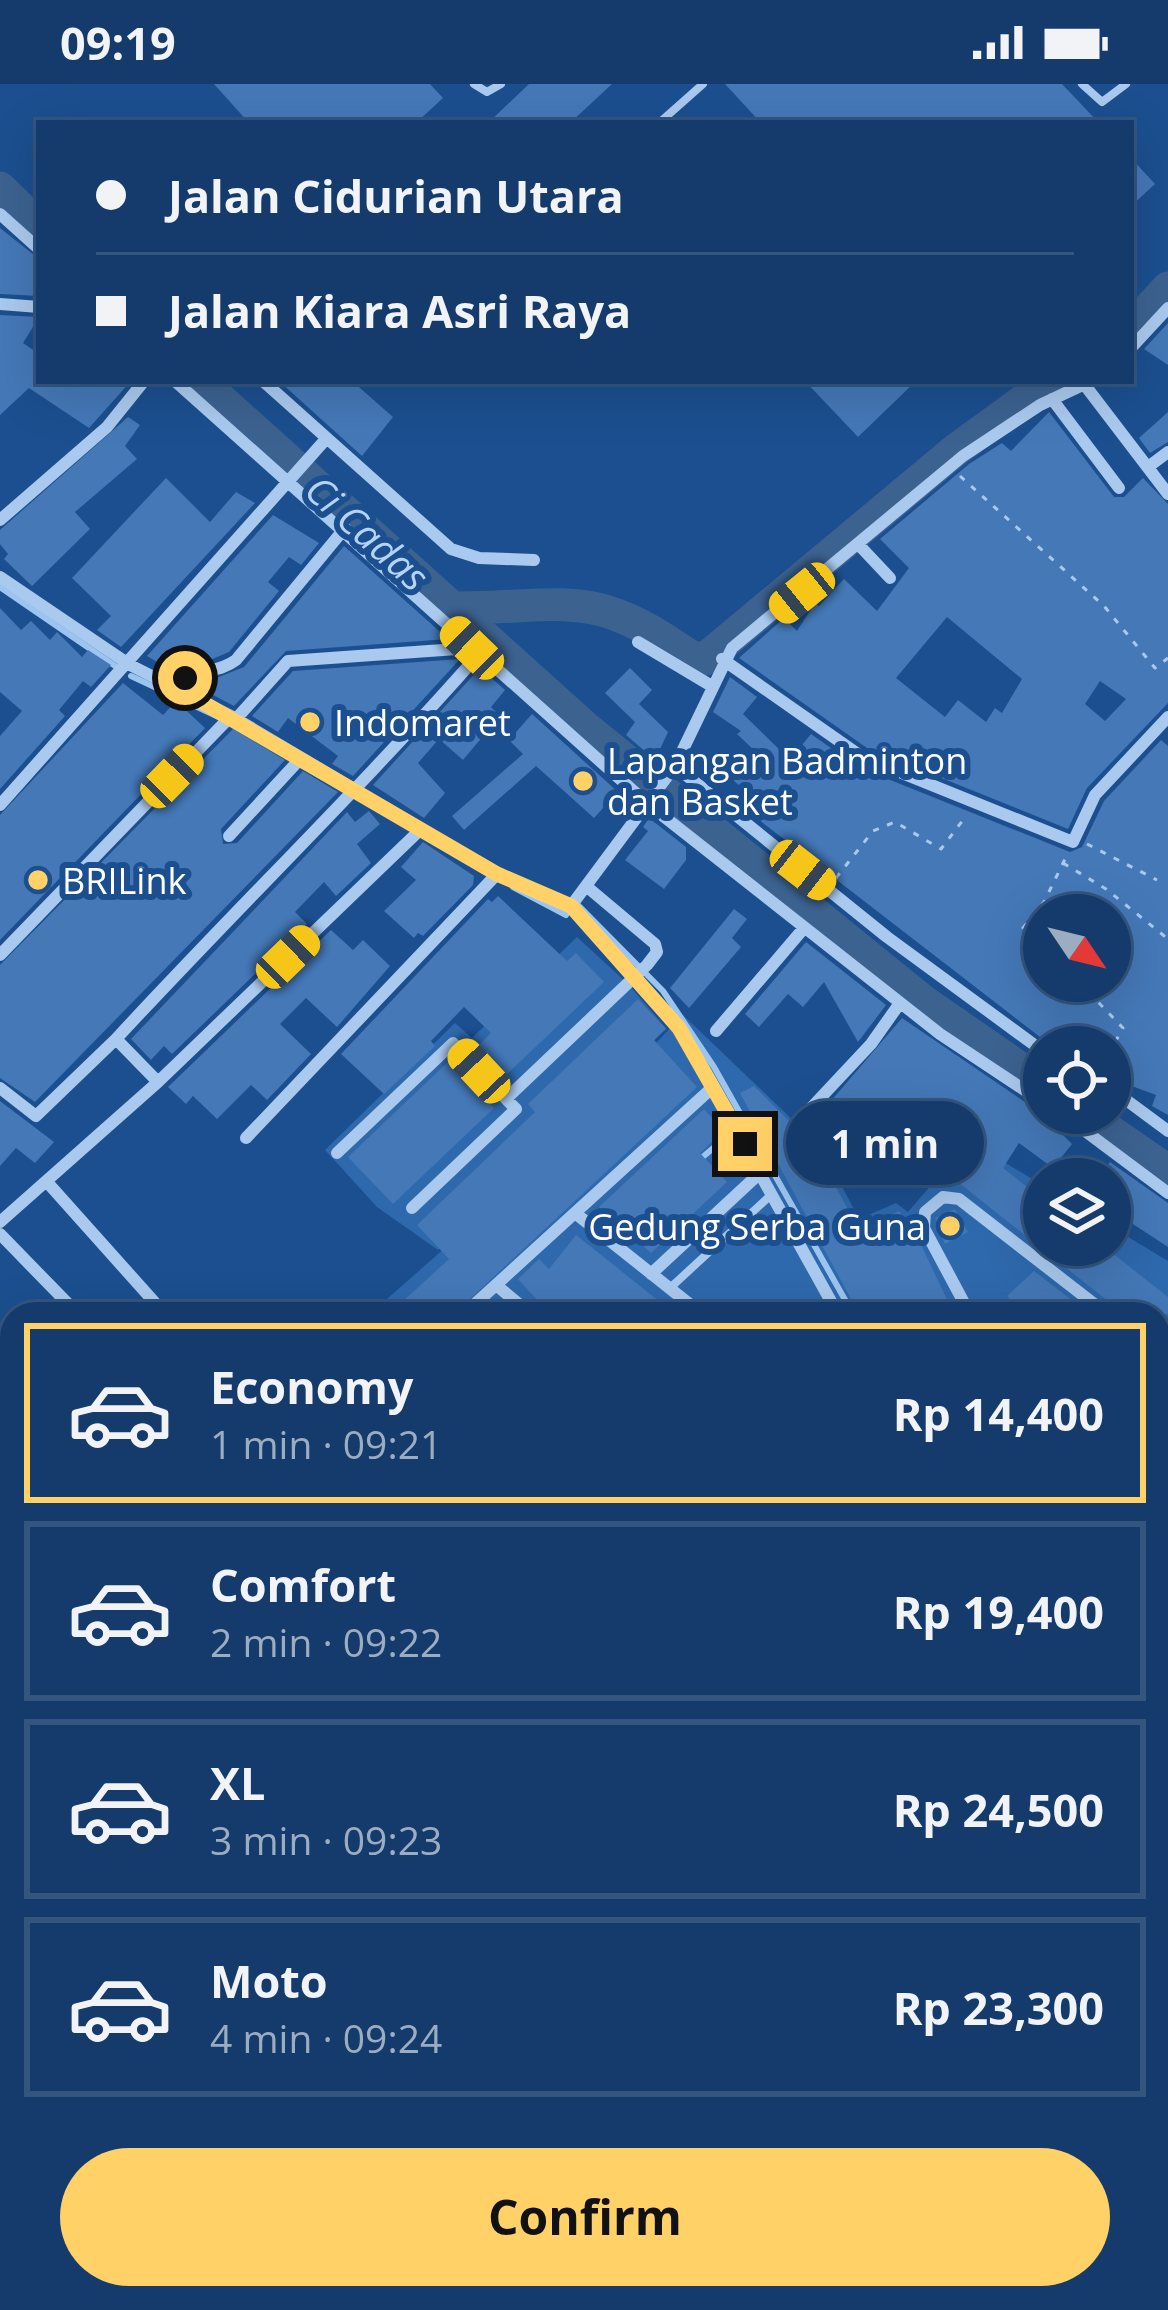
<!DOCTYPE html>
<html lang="en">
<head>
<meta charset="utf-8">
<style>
	:root { --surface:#143b6b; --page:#214673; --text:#f1f3f6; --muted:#9dadc1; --line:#33557e; --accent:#ffd166 }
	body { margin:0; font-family:"Open Sans",sans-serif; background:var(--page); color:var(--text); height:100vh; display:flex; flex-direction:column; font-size:45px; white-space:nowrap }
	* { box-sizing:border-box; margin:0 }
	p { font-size:39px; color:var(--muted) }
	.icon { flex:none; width:66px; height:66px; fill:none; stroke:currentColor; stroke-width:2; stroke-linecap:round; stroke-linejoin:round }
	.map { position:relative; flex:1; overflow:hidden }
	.drawer { position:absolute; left:0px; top:1218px; width:1170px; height:1008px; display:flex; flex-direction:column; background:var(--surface); border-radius:36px 36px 0 0; box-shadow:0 12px 48px #0002,0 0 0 3px var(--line) }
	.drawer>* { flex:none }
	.banner { position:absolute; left:36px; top:36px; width:1098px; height:264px; border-radius:0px; box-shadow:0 12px 48px #0002,0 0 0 3px var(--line); display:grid; align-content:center; height:264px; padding:0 60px; background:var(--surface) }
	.needle { width:78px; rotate:125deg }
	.controls { position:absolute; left:1023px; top:810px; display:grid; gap:24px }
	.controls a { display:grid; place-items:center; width:108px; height:108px; border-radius:50%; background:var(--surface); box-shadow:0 12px 48px #0002,0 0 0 3px var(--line); font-size:60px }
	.end { position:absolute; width:54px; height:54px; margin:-27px; border:15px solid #ffd166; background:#111; box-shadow:0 0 0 6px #111 }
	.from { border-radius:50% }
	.bubble { position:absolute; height:84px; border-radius:42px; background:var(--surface); box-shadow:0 12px 48px #0002,0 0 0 3px var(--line); font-size:39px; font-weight:700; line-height:84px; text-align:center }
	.car { position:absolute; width:36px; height:72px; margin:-36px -18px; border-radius:15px; box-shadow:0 0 9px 3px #0007; background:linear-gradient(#f5c518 24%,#345 0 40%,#f5c518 0 76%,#345 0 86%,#f5c518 0) }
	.banner b { display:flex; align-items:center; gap:42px; height:114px; font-size:45px }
	.banner b+b { border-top:3px solid var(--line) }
	.banner i { width:30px; height:30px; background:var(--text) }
	ul { padding:21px 0 0; list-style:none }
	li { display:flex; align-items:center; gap:36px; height:180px; margin:0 24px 18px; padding:0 36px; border:6px solid var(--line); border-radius:0px }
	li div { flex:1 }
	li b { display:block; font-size:45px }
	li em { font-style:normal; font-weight:700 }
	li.on { border-color:var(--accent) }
	li>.icon { width:108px; height:108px; stroke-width:1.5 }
	.button { display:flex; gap:24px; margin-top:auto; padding:24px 60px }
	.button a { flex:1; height:138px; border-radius:72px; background:var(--accent); color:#111; font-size:48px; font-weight:700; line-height:138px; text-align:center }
	.status { display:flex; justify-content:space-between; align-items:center; height:84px; padding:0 60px; background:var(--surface); direction:ltr }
	.status svg { height:33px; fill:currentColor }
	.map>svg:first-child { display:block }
</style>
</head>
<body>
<div class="status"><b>09:19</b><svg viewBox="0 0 49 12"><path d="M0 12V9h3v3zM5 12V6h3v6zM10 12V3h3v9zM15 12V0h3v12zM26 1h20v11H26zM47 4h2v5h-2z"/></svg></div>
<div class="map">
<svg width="1168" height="2226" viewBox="0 0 1168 2226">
	<rect width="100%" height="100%" fill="#1b4f8f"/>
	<path fill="#2e69ad" d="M 577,853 L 628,900 L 666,944 L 531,1085 L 438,1166 L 377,1123 L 325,1066 L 455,939 L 472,954 Z
		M 683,931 L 822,1064 L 859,1135 L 896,1119 L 908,1128 L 969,1057 L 1044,1102 L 1044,1161 L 1110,1161 L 1110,1142 L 1168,1177 L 1168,1420 L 1158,1427 L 1158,1230 L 370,1230 L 532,1087 Z"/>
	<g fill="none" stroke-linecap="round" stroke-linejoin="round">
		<path stroke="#9cc4f0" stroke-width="6" d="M 0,503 L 121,586
			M 131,592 L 225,636
			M 301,681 L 324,694
			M 513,803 L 566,831
			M 579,822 L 663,907 L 714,983 L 853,1230
			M 698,1077 L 731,1049
			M 0,2185 L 12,2191
			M 43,2214 L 52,2226"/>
		<path stroke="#3c6290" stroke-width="33" d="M 0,104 L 39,142
			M 1131,244 L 1168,204
			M 200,297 L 586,644 L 923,917 L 1044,1001
			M 458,524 C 572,523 591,503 691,573 L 705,575 L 957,365 L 1027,314 L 1065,297
			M 1084,1029 L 1168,1087"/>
	</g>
	<path fill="#4478b7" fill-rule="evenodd" d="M 214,0 L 430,0 L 443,14 L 416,39 L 249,39 Z
		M 529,0 L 612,0 L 570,39 L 488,39 Z
		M 725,0 L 1062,0 L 1099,39 L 761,39 Z
		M 1131,74 L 1155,100 L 1131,122 Z
		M 0,144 L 39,175 L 39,212 L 0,210 Z
		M 0,231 L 39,233 L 23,259 L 39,270 L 39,297 L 131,297 L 89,344 L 29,304 L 0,331 Z
		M 1168,239 L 1168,281 L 1144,265 Z
		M 279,297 L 352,297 L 393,333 L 362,372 Z
		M 805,297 L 916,297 L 858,353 Z
		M 1049,328 L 1114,413 L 1124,413 L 1143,394 L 1168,420 L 1168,619 L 1087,704 L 1068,745 L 867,664 L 739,574 L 784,534 L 797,547 L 815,519 L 819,522 L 844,495 L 877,527 L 909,484 L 880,455 L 969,380 L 1002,359 L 1011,367 ZM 947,533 L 1022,595 L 1002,629 L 995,624 L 986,638 L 958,616 L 945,633 L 896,594 ZM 1100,597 L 1126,615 L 1105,637 L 1085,620 Z
		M 1168,328 L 1168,358 L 1150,369 L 1139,354 Z
		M 128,333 L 140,341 L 125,362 L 137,375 L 75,428 L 90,445 L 32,502 L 4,475 L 8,470 L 0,460 L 0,446 Z
		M 166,394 L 210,438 L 236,408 L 255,419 L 121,563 L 97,546 L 111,532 L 72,494 Z
		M 273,431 L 319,459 L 301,481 L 289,473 L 268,498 L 279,507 L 229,568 L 177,590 L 147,572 Z
		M 344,462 L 448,555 L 286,567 L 234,622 L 196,602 L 244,583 Z
		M 0,524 L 21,546 L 31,537 L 50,556 L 57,548 L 82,573 L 88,566 L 111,581 L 91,603 L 83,597 L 59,626 L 65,632 L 0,705 L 0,652 L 22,627 L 0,608 Z
		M 460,575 L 353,692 L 332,680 L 338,672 L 288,634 L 278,648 L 252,632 L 293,587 Z
		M 480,584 L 505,606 L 491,623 L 500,632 L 463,676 L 439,655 L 418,679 L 445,709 L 424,734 L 373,701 Z
		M 630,584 L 652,606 L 639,620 L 668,648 L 655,676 L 626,651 L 635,638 L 605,609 Z
		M 730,593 L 757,613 L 743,630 L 790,676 L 811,650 L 858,683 L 1070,768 L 1082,763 L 1104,717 L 1161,656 L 1168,662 L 1168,1031 L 1152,1022 L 1156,1011 L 1110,994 L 1110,963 L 1053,963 L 750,729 L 758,718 L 733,696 L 757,669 L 737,650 L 741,647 L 713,628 ZM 1044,831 L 1110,831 L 1110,897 L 1044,897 Z
		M 123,599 L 163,631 L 176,617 L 205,644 L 0,856 L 0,731 Z
		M 532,630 L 618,708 L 594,734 L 536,682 L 464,746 L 452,732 L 523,670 L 509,656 Z
		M 233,645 L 285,676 L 221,745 L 223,760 L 237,759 L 303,687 L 338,708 L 35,1018 L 0,994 L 0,881 Z
		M 369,727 L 380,740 L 357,760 L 371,779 L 336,812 L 324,798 L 295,828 L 307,840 L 172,970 L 164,962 L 151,976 L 131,955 L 347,728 L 355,738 Z
		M 649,734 L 686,763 L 686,776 L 664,805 L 625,776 L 648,747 L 643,743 Z
		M 423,758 L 474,792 L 473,801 L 423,852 L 418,849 L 414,854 L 384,827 L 416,796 L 401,783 Z
		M 498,812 L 567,877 L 576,869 L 604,898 L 504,993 L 476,964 L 491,949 L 464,923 L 431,957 L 435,962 L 384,1010 L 341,970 L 488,815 L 492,818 Z
		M 734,825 L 747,835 L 732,854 L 741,863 L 689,924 L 670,904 Z
		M 331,846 L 353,866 L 363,856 L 390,882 L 337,943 L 306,914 L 280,940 L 311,970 L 267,1016 L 251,1001 L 217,1035 L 193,1012 L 186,1020 L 168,1003 Z
		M 806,858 L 886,921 L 858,958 L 824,898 L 803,923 L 788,910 L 759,943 L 745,930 Z
		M 638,915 L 666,945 L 654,956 L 697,1003 L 454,1230 L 389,1230 L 449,1175 L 417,1141 L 535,1028 L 528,1020 Z
		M 902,934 L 1041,1029 L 1072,1060 L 1053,1084 L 1019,1059 L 1003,1084 L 1044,1116 L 1044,1161 L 1102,1161 L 1168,1213 L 1168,1230 L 1128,1230 L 1108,1217 L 954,1095 L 984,1056 L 961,1038 L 956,1043 L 934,1026 L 863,1091 L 806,1033 L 819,1031 Z
		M 449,977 L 494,1024 L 393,1120 L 348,1073 Z
		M 754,1002 L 796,1044 L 801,1038 L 860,1148 L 899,1127 L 914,1146 L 954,1230 L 859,1230 L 740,1009 Z
		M 0,1017 L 54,1058 L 35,1079 L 16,1064 L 0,1082 Z
		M 704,1025 L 724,1047 L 700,1069 L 727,1098 L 651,1169 L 599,1123 Z
		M 1110,1078 L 1168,1119 L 1168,1163 L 1110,1125 L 1110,1095 L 1099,1095 Z
		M 955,1125 L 968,1148 L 945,1160 L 935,1134 Z
		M 576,1151 L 600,1170 L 675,1230 L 555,1230 L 537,1216 L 518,1195 L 539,1175 L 549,1185 Z
		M 1034,1187 L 1090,1230 L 1024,1230 L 1007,1212 Z"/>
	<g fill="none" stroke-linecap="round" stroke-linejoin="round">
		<path stroke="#a9c9ee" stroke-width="3" stroke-dasharray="6 9" stroke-linecap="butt" d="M 960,392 L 1104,522 L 1155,584 L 1168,574
			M 1087,760 L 1157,796
			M 1063,779 L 1106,805 L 1168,855
			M 836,794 L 873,747 L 895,738 L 941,765 L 966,732
			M 1044,866 L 1023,844 L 1044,818 L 1067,771
			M 1078,897 L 1123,944 L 1110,967
			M 1158,1463 L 1168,1457"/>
		<path stroke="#a9c9ee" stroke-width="8" d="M 474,0 L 487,8 L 501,0
			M 1082,0 L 1102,18 L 1126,0
			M 659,39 L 703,0
			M 670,1204 L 772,1110"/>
		<path stroke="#a9c9ee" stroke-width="12" d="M 0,130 L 39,165
			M 0,220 L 39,223
			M 1131,264 L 1168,224
			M 175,297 L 648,720 L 940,950 L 1044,1019
			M 263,297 L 451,465 L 479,474 L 534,476
			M 1084,300 L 1168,410
			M 1052,315 L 1119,404
			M 1148,383 L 1168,368
			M 0,436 L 107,343 L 144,297
			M 858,460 L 890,494
			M 0,493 L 130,581 L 231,632 L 497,790 L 571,822 L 679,944 L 838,1230
			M 638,558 L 710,601
			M 722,575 L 862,673 L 1073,758 L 1095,711 L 1168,633
			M 178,604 C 194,583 216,591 236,576 L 345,444
			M 236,635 L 288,577 L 471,564
			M 675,682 L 887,853 L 1044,968
			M 0,721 L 326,355
			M 229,752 L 301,674
			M 571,822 L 675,682 L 732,564 L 963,372 L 1040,321 L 1091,297
			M 0,871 L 231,632
			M 716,947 L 804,844
			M 116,955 C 236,825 362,703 479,570
			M 0,1004 L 36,1032 L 116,955 L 158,998
			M 1110,1004 L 1168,1047
			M 811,1024 L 871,960 L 900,919
			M 1061,1029 L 1168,1109
			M 246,1054 L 497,790
			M 337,1069 L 453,959 L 506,1015 L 647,881 L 657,868 L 655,860 L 586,802
			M 47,1098 L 165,1230
			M 412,1124 L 516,1025 L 506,1015
			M 575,1129 L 702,1230
			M 0,1138 L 158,998 L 420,746
			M 0,1150 L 78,1230
			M 651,1190 L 761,1088
			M 496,1201 L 531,1230
			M 464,1230 L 713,1003
			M 970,1230 L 924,1144 L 925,1128 L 943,1113 L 959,1115 L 1107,1230
			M 0,1251 L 12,1264
			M 1158,1270 L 1168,1278
			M 1158,1295 L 1168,1288
			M 1158,1410 L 1168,1403
			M 1158,1504 L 1168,1497
			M 1158,1581 L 1168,1574
			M 1158,1798 L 1168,1810
			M 1158,1926 L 1168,1915
			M 1158,1957 L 1168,1967
			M 1158,2141 L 1168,2148
			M 294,2214 L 304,2226
			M 826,2214 L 839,2226
			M 980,2214 L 994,2226
			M 1100,2214 L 1112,2226
			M 125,2226 L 142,2214
			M 218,2226 L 235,2214
			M 425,2226 L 443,2214
			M 533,2226 L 551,2214
			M 636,2226 L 653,2214
			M 746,2226 L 762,2214
			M 898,2226 L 908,2214
			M 1066,2226 L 1076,2214"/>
		<path stroke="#fff" stroke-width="6" stroke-dasharray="21 9" stroke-linecap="butt" d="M 1158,1521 L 1168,1513
			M 145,2226 L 163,2214
			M 180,2226 L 197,2214"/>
	</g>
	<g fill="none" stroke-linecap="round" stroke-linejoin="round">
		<path stroke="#ffd166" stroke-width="15" d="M 185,594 L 178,604 L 497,790 L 571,822 L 679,944 L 745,1060"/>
	</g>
	<g fill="#ffd166" stroke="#1b4f8f" stroke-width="4.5">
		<circle cx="310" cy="638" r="12"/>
		<circle cx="583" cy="697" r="12"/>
		<circle cx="38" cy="796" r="12"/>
		<circle cx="950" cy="1142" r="12"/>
	</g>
	<g text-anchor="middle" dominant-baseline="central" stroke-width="12" stroke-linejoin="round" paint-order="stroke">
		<g font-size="36" fill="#fff" stroke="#1b4f8f" text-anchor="start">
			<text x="334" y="638">Indomaret</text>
			<text x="607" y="676">Lapangan Badminton<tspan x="607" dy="41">dan Basket</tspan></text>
			<text x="62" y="796">BRILink</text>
			<text x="926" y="1142" text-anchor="end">Gedung Serba Guna</text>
		</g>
		<g font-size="39" font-style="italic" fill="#b5d3f5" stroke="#1b4f8f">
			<text transform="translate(368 448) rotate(42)">Ci Cadas</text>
		</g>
	</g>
</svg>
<div class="controls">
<a><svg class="needle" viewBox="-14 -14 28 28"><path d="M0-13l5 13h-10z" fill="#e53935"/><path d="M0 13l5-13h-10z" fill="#9dadc1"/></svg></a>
<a><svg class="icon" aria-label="locate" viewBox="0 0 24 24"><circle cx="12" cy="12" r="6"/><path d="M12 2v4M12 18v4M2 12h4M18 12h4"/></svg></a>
<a><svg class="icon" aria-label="layers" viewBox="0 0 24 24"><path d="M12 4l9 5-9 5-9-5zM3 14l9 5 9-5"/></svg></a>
</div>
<i class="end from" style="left:185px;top:594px"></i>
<i class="end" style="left:745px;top:1060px"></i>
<div class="bubble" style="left:786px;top:1017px;width:198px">1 min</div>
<i class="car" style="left:802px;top:509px;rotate:231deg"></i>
<i class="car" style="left:472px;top:564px;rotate:314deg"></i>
<i class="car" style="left:172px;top:692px;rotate:44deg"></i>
<i class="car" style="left:803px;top:786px;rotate:128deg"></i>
<i class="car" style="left:288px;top:873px;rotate:46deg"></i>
<i class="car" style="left:479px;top:987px;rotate:317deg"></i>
<div class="banner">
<b><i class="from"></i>Jalan Cidurian Utara</b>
<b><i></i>Jalan Kiara Asri Raya</b>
</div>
<section class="drawer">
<ul>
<li class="on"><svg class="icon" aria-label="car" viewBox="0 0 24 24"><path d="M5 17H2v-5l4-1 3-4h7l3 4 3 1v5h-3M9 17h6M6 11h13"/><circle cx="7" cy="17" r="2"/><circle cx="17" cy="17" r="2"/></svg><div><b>Economy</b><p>1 min · 09:21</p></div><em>Rp 14,400</em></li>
<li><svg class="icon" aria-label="car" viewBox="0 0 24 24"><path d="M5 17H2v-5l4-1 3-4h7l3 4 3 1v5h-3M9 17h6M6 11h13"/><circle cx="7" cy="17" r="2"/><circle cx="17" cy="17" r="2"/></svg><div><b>Comfort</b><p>2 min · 09:22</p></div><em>Rp 19,400</em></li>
<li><svg class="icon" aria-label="car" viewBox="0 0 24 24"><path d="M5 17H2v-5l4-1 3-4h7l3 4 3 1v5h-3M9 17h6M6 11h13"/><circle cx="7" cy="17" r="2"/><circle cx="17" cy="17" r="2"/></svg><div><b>XL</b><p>3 min · 09:23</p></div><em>Rp 24,500</em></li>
<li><svg class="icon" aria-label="car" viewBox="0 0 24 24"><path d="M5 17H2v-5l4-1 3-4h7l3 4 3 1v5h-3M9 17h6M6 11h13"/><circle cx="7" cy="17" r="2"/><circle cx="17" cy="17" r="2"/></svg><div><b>Moto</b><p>4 min · 09:24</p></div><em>Rp 23,300</em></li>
</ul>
<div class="button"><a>Confirm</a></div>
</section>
</div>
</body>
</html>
